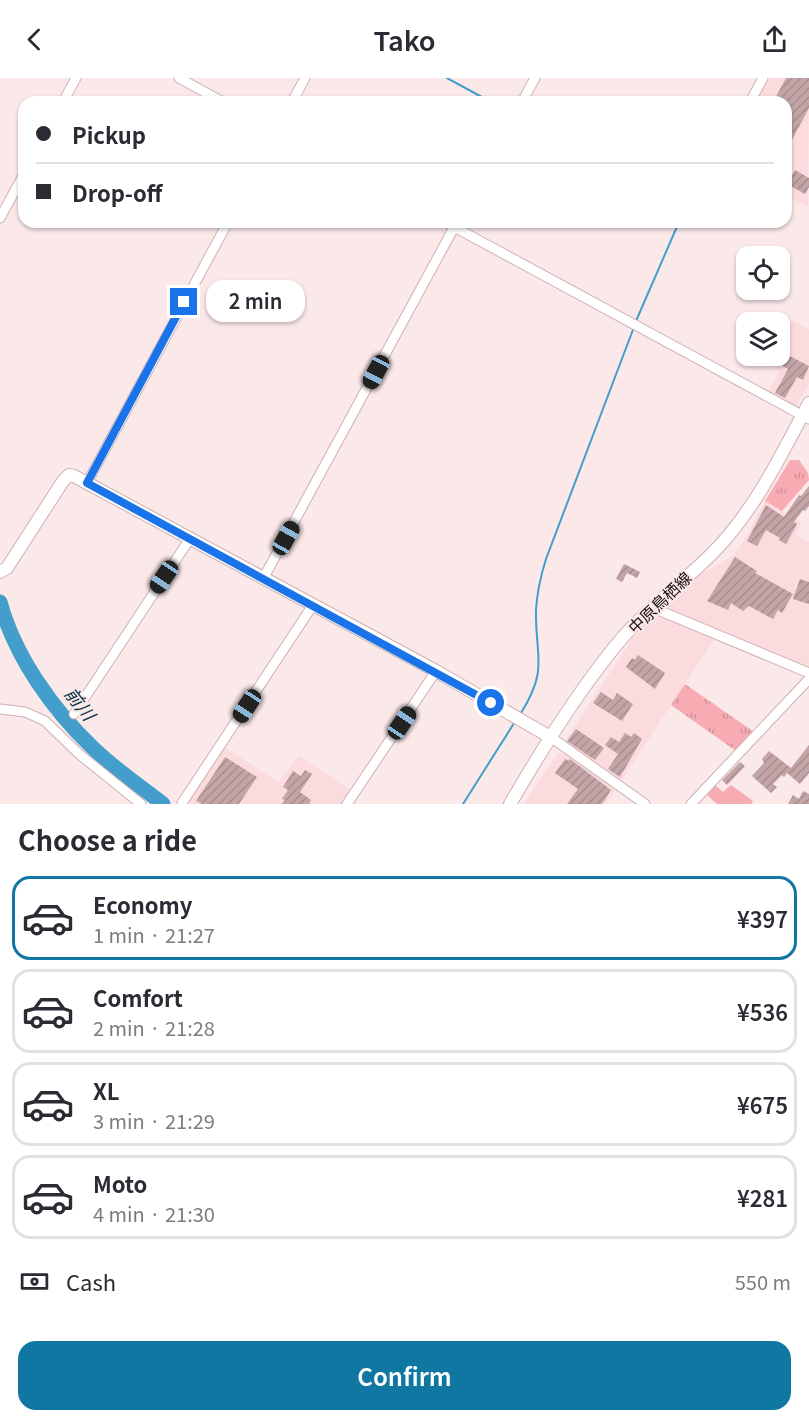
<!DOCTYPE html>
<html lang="en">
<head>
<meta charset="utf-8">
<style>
	:root { --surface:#fff; --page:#f7f7f7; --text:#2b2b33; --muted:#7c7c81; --line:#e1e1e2; --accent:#1077a3 }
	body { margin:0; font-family:Georgia,"Noto Sans JP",serif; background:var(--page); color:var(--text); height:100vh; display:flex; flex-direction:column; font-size:22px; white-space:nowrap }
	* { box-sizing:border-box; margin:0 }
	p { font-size:20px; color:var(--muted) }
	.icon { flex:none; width:33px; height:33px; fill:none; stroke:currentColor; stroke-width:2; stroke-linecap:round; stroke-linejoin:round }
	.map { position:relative; height:726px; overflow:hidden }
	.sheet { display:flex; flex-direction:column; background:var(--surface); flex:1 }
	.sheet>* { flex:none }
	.banner { position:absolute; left:18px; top:18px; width:774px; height:132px; border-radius:18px; box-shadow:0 2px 4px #0004; display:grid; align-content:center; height:132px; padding:0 18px; background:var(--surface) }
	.controls { position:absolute; left:736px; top:168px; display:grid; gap:12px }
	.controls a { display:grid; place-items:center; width:54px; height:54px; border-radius:12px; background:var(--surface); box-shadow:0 2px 4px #0004; font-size:30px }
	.end { position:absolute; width:27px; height:27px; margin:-14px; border:8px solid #1a73e8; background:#fff; box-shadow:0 0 0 3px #fff }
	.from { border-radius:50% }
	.bubble { position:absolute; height:42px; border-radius:18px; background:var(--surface); box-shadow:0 2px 4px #0004; font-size:20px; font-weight:600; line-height:42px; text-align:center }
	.car { position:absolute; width:18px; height:36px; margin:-18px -9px; border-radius:8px; box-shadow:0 0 4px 2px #0007; background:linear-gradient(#222 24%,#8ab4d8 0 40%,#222 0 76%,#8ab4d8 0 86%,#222 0) }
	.banner b { display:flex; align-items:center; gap:21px; height:57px; font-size:22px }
	.banner b+b { border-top:2px solid var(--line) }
	.banner i { width:15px; height:15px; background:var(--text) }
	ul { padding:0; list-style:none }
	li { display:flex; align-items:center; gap:18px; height:84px; margin:0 12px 9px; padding:0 6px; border:3px solid var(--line); border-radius:18px }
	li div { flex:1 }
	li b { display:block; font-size:22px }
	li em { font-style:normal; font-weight:600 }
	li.current { border-color:var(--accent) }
	li>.icon { width:54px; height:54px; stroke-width:1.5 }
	h2 { padding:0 18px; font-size:27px; line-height:72px }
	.pay { display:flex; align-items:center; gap:15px; height:66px; padding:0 18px; font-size:22px }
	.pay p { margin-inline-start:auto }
	.cta { display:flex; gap:12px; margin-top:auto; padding:12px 18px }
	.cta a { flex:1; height:69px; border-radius:18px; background:var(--accent); color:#fff; font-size:24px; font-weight:600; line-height:69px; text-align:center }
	header { display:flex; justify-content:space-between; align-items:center; height:78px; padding:0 18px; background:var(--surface); font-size:27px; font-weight:600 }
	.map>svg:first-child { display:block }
</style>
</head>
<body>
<header><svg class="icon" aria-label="back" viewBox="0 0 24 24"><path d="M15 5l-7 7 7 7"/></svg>Tako<svg class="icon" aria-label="share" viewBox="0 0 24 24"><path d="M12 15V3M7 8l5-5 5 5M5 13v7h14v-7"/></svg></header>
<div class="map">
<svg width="809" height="726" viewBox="0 0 809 726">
	<defs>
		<pattern id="grass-tufts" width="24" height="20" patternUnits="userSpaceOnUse" patternTransform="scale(1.5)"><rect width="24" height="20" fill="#f7abb2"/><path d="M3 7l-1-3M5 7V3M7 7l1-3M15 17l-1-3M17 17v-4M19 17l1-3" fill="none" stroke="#d39298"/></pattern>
		<pattern id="building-hatch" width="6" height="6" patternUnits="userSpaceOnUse" patternTransform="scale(1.5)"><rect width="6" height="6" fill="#c3a5a7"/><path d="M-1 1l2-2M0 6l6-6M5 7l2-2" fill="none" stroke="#a78d8f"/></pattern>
	</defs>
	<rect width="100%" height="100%" fill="#fbe8e9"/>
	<path fill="#fbdbdd" d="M 767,0 L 809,0 L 808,129 L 786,117 L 786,24 L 754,24 Z
		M 792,242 L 809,251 L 809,305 L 794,331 L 767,315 L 780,292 L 767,285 L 771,278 L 780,278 L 780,263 Z
		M 765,423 L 801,445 L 795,457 L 809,464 L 809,590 L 662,532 L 700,497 L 728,481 L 741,468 Z
		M 658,535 L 716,559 L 621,703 L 565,663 L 633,560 Z
		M 224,669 L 278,704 L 299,678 L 352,713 L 343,726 L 190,726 L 187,723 Z
		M 557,676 L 566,676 L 616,710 L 605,726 L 524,726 Z"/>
	<path fill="url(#grass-tufts)" d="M 790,382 L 799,382 L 808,395 L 809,402 L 782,433 L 765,423 Z
		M 685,606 L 754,654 L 736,673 L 671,627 Z"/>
	<path fill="#f7abb2" d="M 715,707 L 723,714 L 731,707 L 753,723 L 751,726 L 717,726 L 707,717 Z"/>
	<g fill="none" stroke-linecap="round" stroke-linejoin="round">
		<path stroke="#439ecb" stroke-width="2" d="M 447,0 L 491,24
			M 636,243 L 679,144
			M 521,635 C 549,590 535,579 536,532 C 537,514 541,497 546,481 L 634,249
			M 463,726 L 516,642"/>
		<path stroke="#439ecb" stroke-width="15" d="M 0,524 C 15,579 53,632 94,671 C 115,691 140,708 163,726"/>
	</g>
	<path fill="url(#building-hatch)" d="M 786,0 L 809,0 L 809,30 L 786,73 L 786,24 L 773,24 Z
		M 795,92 L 809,100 L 809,109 L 805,116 L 787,106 Z
		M 780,273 L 809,288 L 803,302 L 797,299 L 785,320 L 775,315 L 788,291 L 774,283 L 777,278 L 780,278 Z
		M 809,408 L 809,428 L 805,433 L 803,432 L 794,444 L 797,446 L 786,466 L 779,462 L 780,460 L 766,452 L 757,468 L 747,463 L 766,427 L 784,439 L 799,417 L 801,418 Z
		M 735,479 L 757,493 L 755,495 L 793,516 L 782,535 L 778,532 L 773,541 L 749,528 L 743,533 L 731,525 L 728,532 L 707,523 Z
		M 624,486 L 640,494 L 637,500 L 627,495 L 622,504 L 616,501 Z
		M 800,501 L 809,504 L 809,526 L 793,521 Z
		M 638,577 L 665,595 L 655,611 L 626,589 L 632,580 L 635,582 Z
		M 601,614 L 613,622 L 617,615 L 633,626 L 622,643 L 593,625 Z
		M 576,651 L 604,670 L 595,682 L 567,663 Z
		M 625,655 L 631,659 L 634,655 L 642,661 L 620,699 L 608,691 L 618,676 L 605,667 L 611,659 L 619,664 Z
		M 809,667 L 809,695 L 800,706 L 787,695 L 784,699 L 782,697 L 773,706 L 777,709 L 771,715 L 752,698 L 764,685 L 762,681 L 769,673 L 791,690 Z
		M 225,679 L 257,699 L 239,726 L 202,726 L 196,723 Z
		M 565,681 L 569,683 L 570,681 L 611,712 L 602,726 L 567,726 L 578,711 L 555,695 Z
		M 740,684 L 745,688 L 727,707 L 722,702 Z
		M 305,692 L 312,696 L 300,714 L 311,722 L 309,726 L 282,726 L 285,722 L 282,721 L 288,712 L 283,709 L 293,693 L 301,698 Z
		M 803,713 L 809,716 L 809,726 L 788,726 L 793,717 L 799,721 Z"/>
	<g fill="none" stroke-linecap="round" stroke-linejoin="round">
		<defs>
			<path id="street" d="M 179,0 L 223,24
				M 63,24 L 76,0
				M 292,24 L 305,0
				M 522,24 L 535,0
				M 750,24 L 763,0
				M 0,140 L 24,96
				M 445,144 L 809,341
				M 87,405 L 228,144
				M 263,501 L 457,144
				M 651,529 L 809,595
				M 0,631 L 25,634 L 45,643 L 79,676 L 141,726
				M 74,636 L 189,462
				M 552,660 L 645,726
				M 182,725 L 313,527
				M 347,726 L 436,593
				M 691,726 L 809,601"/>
			<path id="secondary" d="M 0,494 L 7,490 L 63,403 L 69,397 L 74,398 L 436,593 L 552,660
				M 510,726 C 542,671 582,607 623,559 C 653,524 692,499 722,465 C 759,424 783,373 809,325"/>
		</defs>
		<use href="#street" stroke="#ceb0b2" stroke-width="11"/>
		<use href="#secondary" stroke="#ceb0b2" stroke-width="14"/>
		<use href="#street" stroke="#fff" stroke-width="9"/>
		<use href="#secondary" stroke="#fff" stroke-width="12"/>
	</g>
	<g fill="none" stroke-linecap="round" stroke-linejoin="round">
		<path stroke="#1a73e8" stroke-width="8" d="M 184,224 L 87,405 L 491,625"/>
	</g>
	<g text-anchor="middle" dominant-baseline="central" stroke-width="4.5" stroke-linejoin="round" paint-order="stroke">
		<g font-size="16" fill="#160c0d" stroke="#fbe8e9">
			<text transform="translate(659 524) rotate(-44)">中原鳥栖線</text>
		</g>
		<g font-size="18" font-style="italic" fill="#0a3346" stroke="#fbe8e9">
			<text transform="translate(81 625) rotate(52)">前川</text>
		</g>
	</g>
</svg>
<div class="controls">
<a><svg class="icon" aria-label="locate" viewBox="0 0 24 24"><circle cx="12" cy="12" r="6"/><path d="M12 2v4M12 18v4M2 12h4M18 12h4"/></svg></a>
<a><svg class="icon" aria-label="layers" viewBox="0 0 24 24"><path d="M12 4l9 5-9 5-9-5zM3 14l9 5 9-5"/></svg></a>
</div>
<i class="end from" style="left:491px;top:625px"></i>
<i class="end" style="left:184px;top:224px"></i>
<div class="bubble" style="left:206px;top:202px;width:99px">2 min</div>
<i class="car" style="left:376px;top:294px;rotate:208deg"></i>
<i class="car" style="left:286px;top:460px;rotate:29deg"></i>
<i class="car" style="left:164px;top:499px;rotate:214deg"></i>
<i class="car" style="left:247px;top:628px;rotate:213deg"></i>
<i class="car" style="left:402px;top:645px;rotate:34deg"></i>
<div class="banner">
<b><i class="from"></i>Pickup</b>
<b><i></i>Drop-off</b>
</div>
</div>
<section class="sheet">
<h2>Choose a ride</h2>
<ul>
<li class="current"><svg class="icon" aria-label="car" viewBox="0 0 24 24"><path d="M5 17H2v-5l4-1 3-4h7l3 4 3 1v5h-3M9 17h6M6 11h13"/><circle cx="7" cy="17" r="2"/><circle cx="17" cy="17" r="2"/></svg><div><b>Economy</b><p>1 min · 21:27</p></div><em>¥397</em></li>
<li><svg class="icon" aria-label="car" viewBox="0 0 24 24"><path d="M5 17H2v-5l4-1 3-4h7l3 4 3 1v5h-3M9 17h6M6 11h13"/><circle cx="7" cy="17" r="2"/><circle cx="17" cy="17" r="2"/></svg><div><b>Comfort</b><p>2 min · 21:28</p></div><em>¥536</em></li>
<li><svg class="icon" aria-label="car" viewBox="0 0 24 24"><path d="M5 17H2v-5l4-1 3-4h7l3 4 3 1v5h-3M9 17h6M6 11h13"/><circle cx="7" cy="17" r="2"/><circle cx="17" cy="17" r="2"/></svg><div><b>XL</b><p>3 min · 21:29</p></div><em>¥675</em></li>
<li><svg class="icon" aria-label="car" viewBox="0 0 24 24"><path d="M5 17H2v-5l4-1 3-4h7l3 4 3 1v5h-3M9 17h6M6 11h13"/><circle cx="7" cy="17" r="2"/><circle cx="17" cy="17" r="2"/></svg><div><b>Moto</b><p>4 min · 21:30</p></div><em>¥281</em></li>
</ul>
<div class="pay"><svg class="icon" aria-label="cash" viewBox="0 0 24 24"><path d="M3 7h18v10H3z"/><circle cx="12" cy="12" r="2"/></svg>Cash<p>550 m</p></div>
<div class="cta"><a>Confirm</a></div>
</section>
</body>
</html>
